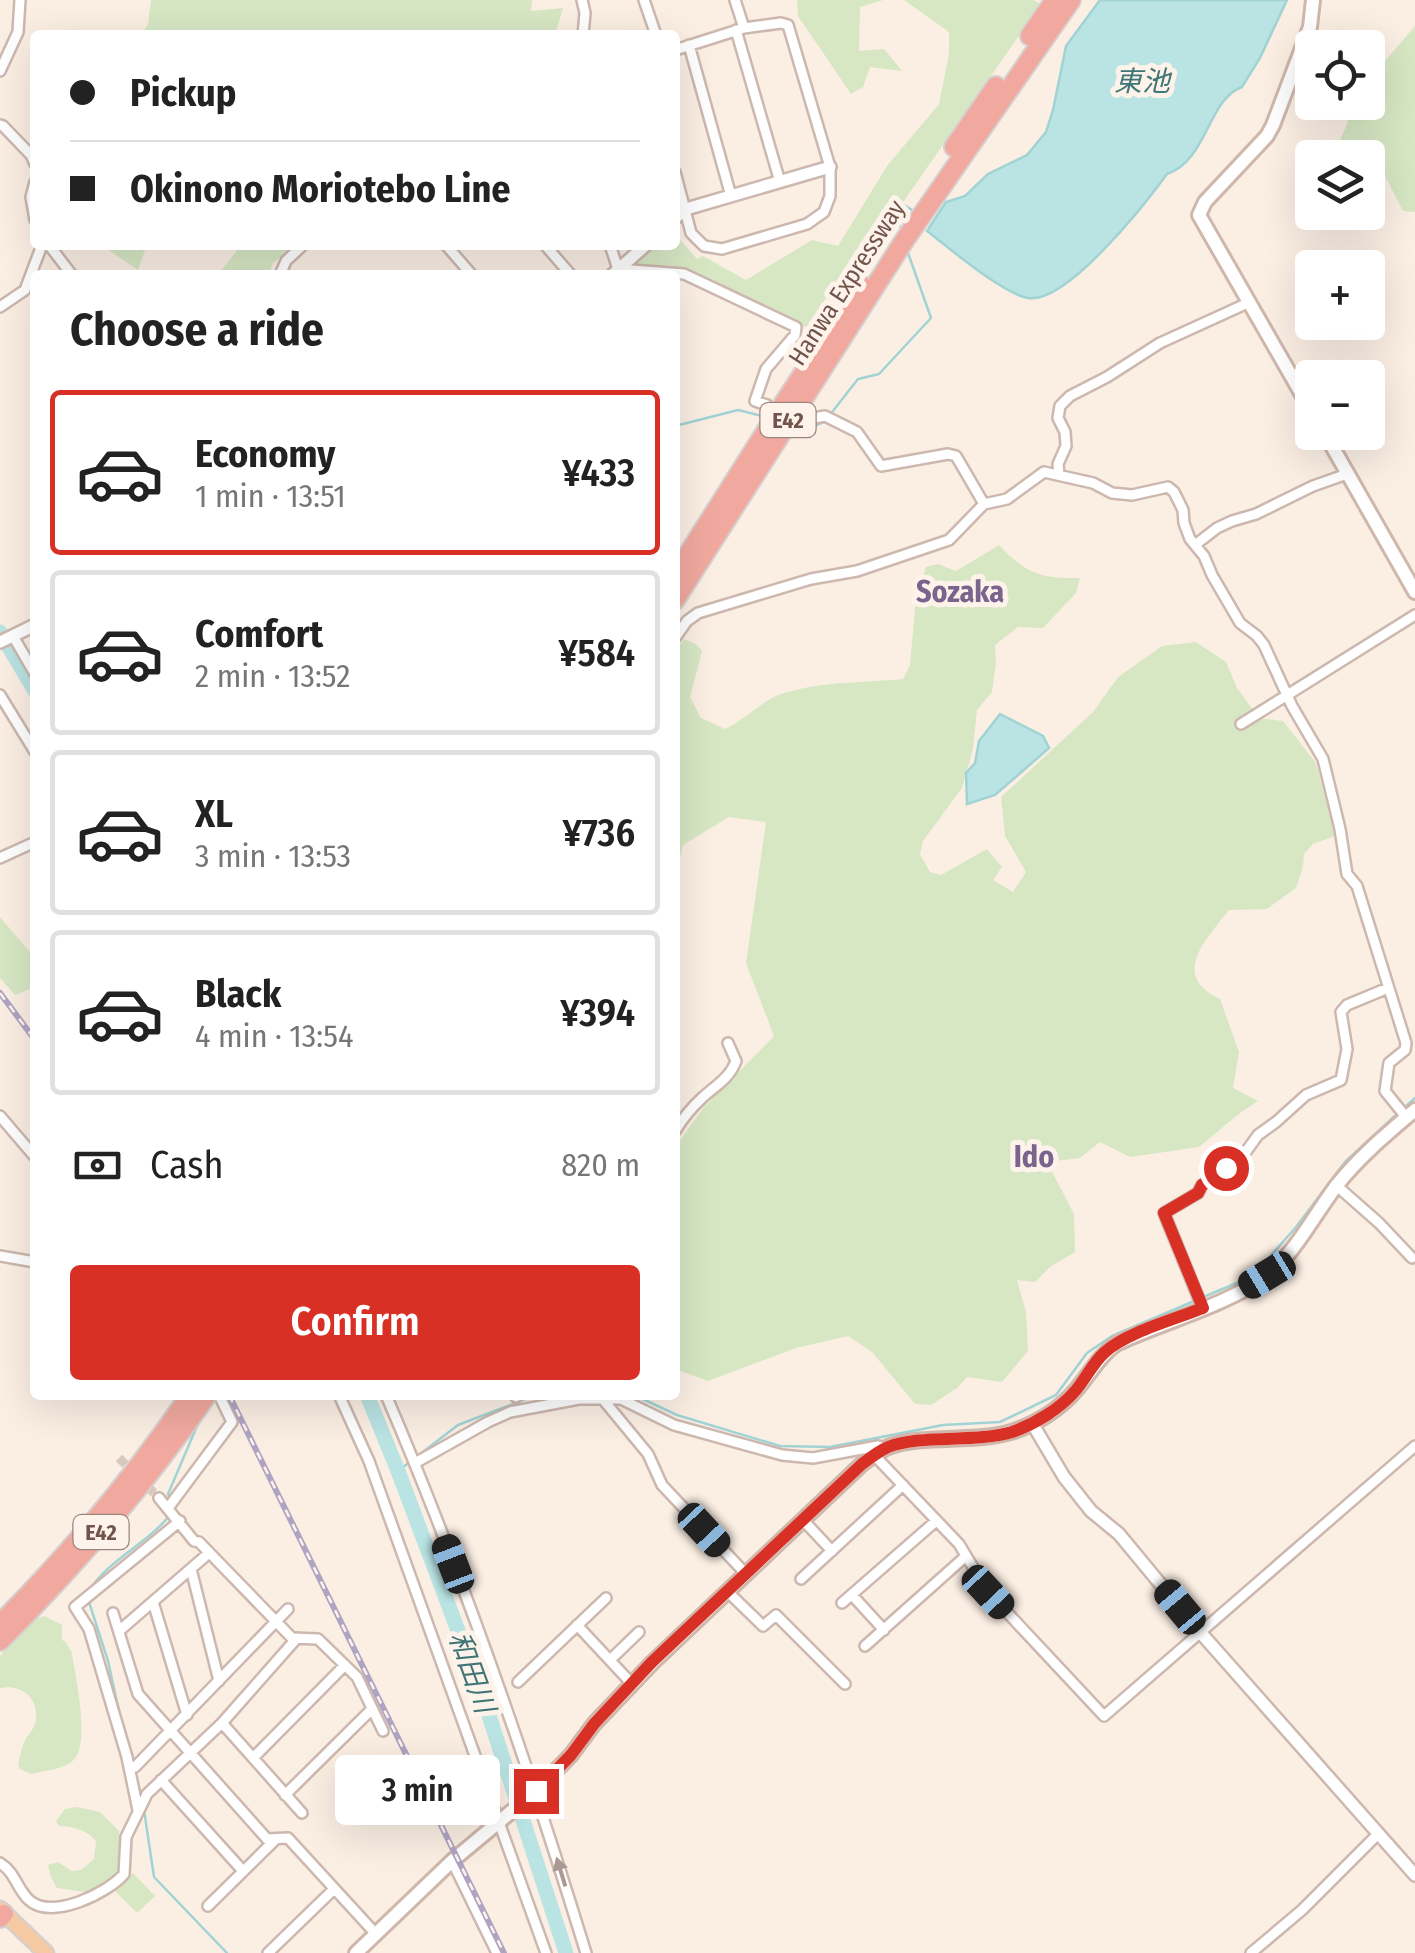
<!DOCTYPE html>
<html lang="en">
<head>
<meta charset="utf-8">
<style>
	:root { --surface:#fff; --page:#f6f6f6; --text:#222; --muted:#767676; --line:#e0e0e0; --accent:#d93025 }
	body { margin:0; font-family:"Fira Sans Condensed","Noto Sans JP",sans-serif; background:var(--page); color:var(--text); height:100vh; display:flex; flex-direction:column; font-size:38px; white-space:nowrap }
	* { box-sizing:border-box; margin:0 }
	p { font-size:32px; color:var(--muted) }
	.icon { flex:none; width:55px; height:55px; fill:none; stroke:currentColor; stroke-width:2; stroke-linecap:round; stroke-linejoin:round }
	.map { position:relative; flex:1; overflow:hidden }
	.sheet { position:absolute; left:30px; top:270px; width:650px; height:1130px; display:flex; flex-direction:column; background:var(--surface); border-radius:10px; box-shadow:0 10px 40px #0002 }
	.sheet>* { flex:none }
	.top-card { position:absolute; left:30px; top:30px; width:650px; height:220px; border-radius:10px; box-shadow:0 10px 40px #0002; display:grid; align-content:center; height:220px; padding:0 40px; background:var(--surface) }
	.fabs { position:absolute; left:1295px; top:30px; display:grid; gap:20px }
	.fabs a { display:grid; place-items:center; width:90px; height:90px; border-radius:10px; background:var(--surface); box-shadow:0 10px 40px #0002; font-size:50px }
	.end { position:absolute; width:45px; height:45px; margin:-22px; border:12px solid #d93025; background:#fff; box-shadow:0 0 0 5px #fff }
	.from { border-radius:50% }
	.bubble { position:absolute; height:70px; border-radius:10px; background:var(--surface); box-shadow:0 10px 40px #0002; font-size:32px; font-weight:600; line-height:70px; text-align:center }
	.car { position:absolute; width:30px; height:60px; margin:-30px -15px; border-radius:12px; box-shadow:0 0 8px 2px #0007; background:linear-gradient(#222 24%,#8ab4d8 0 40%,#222 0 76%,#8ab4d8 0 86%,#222 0) }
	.top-card b { display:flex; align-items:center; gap:35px; height:95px; font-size:38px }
	.top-card b+b { border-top:2px solid var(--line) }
	.top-card i { width:25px; height:25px; background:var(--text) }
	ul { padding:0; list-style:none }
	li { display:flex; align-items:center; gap:30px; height:165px; margin:0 20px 15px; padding:0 20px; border:5px solid var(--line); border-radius:10px }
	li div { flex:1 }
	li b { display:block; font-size:38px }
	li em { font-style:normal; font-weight:600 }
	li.on { border-color:var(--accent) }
	li>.icon { width:90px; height:90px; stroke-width:1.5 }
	h2 { padding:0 40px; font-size:45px; line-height:120px }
	.pay { display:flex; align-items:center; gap:25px; height:110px; padding:0 40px; font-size:38px }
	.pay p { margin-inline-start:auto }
	.cta { display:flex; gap:20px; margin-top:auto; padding:20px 40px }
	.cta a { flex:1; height:115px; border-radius:10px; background:var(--accent); color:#fff; font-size:40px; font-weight:600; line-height:115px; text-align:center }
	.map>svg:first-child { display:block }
</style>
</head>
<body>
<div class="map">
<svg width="1415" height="1953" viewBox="0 0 1415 1953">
	<rect width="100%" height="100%" fill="#fbefe4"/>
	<path fill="#d7e7c4" d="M 151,0 L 532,0 L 531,11 L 563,8 L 555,35 L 141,35 L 148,24 Z
		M 797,0 L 883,0 L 860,7 L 859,51 L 884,49 L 902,71 L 870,67 L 863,87 L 851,94 L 798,16 Z
		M 904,0 L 1033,0 L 1041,4 L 883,231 L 867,233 L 807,328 L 684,268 L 632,266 L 659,245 L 675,245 L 675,234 L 697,259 L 703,256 L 746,280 L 812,240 L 838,246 L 887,166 L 939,104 L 949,54 L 949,32 Z
		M 1415,26 L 1415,212 L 1403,211 L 1383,172 L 1368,173 L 1368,158 L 1333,157 L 1348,122 L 1342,114 L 1350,103 L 1368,102 L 1368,81 Z
		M 101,245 L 147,245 L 138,270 Z
		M 241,245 L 296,245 L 273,263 L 269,275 L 218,275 Z
		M 999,545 C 1025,573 1041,579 1080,578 L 1076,593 L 1043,628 L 1018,627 L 995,645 L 996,663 L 992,692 L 977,710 L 973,749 L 962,788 L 923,841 L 920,854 L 930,872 L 941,875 L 987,849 L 1002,867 L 993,880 L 1013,892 L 1026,872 L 1005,836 L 1001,797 L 1093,712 L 1118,677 L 1162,646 L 1196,642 L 1226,662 L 1237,688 L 1259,718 L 1283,721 L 1316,763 L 1335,836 L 1313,844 L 1304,854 L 1303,867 L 1296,888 L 1267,909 L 1229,910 C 1205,941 1170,975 1220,999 L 1239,1052 L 1233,1088 L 1258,1101 L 1240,1113 L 1199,1147 L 1130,1157 L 1100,1142 L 1080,1158 L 1047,1162 L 1074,1214 L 1075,1252 L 1050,1267 L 1035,1282 L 1017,1280 L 1026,1312 L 1028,1351 L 1002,1382 L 967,1377 L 957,1388 L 931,1405 L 915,1404 L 872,1352 L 848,1336 L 796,1348 L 708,1381 L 675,1369 L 675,1148 L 703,1108 L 774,1036 L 746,963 L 766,822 L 729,817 L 683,845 L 675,881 L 675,652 L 684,639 L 696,644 L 702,651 L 690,697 L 701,718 L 725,729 C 743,721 763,701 778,695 C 818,681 861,683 903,679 L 910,665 L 916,597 L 926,567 L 938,564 L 956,571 Z
		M 0,917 L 35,958 L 35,987 L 15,995 L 0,978 Z
		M 45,1616 L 62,1625 L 62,1640 L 66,1642 L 72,1653 C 75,1676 93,1751 70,1763 C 59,1770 43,1771 31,1774 L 20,1769 L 18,1764 C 20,1756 22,1747 25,1740 C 29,1733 36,1727 36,1719 C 38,1696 20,1684 0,1688 L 0,1656 L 37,1618 Z
		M 77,1807 L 100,1812 L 119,1831 L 121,1870 L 119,1875 L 91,1893 L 57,1888 L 51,1877 L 48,1865 L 58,1862 L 72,1871 L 81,1870 L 94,1859 L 96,1841 C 88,1831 73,1826 59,1826 L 56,1821 L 65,1809 Z
		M 133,1873 L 155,1896 L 137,1913 L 115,1891 Z"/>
	<path fill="#bae3e3" stroke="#a1d3d4" stroke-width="2.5" d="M 1100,0 L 1287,0 L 1260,58 L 1242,87 C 1208,99 1207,161 1167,174 C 1146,203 1066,305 1028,298 C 1003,294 949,248 927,231 L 946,202 L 965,196 L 988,174 L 1027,155 L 1046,132 L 1053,110 L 1066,46 Z
		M 1000,714 L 1043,736 L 1049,748 L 995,795 L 967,804 L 966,773 L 975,763 L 979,741 Z"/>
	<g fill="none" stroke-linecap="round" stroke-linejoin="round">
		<path stroke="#a1d3d4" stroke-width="2.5" d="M 902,232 L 896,212 L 898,201 L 915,212
			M 829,416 L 858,379 L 879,374 L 931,318 L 907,250
			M 799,424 L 811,427 L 824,422
			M 675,426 L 738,410 L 766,417
			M 1405,1107 L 1415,1098
			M 634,1395 L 677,1415 L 780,1446 L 830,1447 L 943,1425 L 1000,1422 L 1056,1395 L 1087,1353 L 1112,1336 L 1253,1276 L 1296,1227 L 1345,1162 L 1399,1112
			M 398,1471 L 458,1425 L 536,1395
			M 171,1499 L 168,1494 L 200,1419
			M 89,1591 C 109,1559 147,1544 170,1515
			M 89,1602 L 108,1661 L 122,1725
			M 144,1810 L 154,1877 L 227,1953"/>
		<path stroke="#bae3e3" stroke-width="15" d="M 0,632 L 35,691
			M 367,1395 L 398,1471 L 483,1697 L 566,1953"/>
		<path stroke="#d8c8be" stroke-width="9" stroke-dasharray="9 4.5" stroke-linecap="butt" d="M 119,1458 L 159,1498"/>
		<defs>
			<path id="minor" d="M 582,0 L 585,13 L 583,35
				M 644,0 L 656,35
				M 736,30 L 780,182
				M 689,45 L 731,196
				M 675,50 L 741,29
				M 0,71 L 18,32 L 20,0
				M 0,125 L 3,126 L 31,155 L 35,164
				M 675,172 L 691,233 L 704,246 L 722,249 L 807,224 L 824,212 L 830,196 L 830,167 L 788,25 L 781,23 L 744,28 L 735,0
				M 35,182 L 31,197 L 35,220
				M 49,245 L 72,275
				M 446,245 L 472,275
				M 545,245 L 571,275
				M 610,245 L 618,269 L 684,274 L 796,327 L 795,335 L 766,369 L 755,401 L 767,405
				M 280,275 L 286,261 L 303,245
				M 0,307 L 25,290 L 42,245
				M 808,419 L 825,416 L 857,432 L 881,466 L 948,454 L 956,456 L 984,504
				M 1059,475 L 1058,464 L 1066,446 L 1065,432 L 1058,418 L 1060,406 L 1070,396 L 1107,377 L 1160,343 L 1250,302
				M 1195,545 L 1217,528 L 1232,521 L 1256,514 L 1313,486 L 1347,474
				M 13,636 L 35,674
				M 675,638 L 687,621 L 698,613 L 811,579 L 857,571 L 949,540 L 984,504 L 1007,499 L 1044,472 L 1093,483 L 1112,493 L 1132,495 L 1168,487 L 1174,492 L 1183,510 L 1184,523 L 1190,539 L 1204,556 L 1212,575 L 1240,623 L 1257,636 L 1264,645 L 1292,706 L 1323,759 L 1340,829 L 1347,874 L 1357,886 L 1406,1043 L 1405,1050 L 1389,1063 L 1385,1091 L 1406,1117
				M 0,695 L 35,752
				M 1241,724 L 1415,615
				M 0,858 L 35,842
				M 0,1116 L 35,1157
				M 675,1131 C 683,1118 691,1108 702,1098 C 715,1086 730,1078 736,1061 L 728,1043
				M 1337,1186 L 1379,1223 L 1412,1258
				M 0,1256 L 35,1262
				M 1203,1309 L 1164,1213 L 1198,1193 L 1202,1185 L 1245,1153 L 1258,1135 L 1276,1122 L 1306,1095 L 1341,1080 L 1347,1049 L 1341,1012 L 1347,1005 L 1388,988
				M 339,1395 L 369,1461 L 546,1953
				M 386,1395 C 464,1577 528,1764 586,1953
				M 515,1395 L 516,1397
				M 601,1397 L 648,1454 L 662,1485 L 746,1574
				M 874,1455 L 959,1544 L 988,1592 L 1104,1716 L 1415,1446
				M 415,1463 L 488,1422 L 510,1412 L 579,1399 L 621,1399 L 674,1425 L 782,1455 L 813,1458 L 878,1446 L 885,1448
				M 159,1498 L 194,1541 L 199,1542 L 292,1638 L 318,1639 L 357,1677 L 383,1731
				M 168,1508 L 232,1422 L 219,1395
				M 803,1520 L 832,1551
				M 191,1569 L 219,1681
				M 801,1579 L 903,1485
				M 728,1592 L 763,1626 L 776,1615 L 845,1684
				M 852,1595 L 884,1630
				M 153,1602 L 187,1715
				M 842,1603 L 936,1521
				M 113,1613 L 138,1694 L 267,1839 L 288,1838 L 375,1933
				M 577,1625 L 632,1684
				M 119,1631 L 209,1553
				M 865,1646 L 966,1556
				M 610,1660 L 639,1632
				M 518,1682 L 606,1598
				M 222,1723 L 302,1813
				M 253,1758 L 345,1665
				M 135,1767 L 288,1609
				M 161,1780 L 243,1871
				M 285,1795 L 372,1709
				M 138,1810 L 127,1757 L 89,1629 L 75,1607 L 180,1521
				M 452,1861 L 497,1953
				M 0,1863 C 15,1872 17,1889 29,1900 C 51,1921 108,1893 124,1874 L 126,1837 L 147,1794 L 222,1723 L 297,1638
				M 208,1906 L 276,1839
				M 268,1953 L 334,1889
				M 1251,1953 L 1302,1910 L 1378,1834"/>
			<path id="tertiary" d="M 675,218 L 686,209 L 830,167
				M 612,275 L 646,245
				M 0,642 L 35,625
				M 1032,1423 L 1064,1477 L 1091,1511 L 1119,1534 L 1200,1632 L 1415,1875"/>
			<path id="secondary" d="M 1312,412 L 1199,215 L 1205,202 L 1267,136 L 1273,125 L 1310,27 L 1313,0
				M 1324,432 L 1415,592
				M 356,1953 L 452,1861 L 536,1791 L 571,1755 L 594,1724 L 652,1663 L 862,1464 C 870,1458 879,1451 888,1447 C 922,1434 975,1443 1011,1432 C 1035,1425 1060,1409 1076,1390 C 1090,1374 1099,1356 1116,1344 C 1164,1321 1221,1308 1265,1277 C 1295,1254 1314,1215 1337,1185 C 1359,1157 1388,1133 1415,1110"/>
			<path id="primary" d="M 0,1909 L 46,1953"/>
			<path id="motorway" d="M 1030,36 L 1055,0
				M 954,147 L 996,86
				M 675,575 L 782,406 L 861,285
				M 675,600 L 904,241 L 1071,0
				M 0,1624 C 70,1553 134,1477 190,1395
				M 0,1641 C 76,1565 146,1484 207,1395
				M 0,1918 L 4,1914"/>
		</defs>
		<use href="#minor" stroke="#cdb8af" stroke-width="14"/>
		<use href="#tertiary" stroke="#cdb8af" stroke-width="16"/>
		<use href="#secondary" stroke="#d0b7ac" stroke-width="18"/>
		<use href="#primary" stroke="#d7cfcd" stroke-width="19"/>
		<use href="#motorway" stroke="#d7cfcd" stroke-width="22"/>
		<use href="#minor" stroke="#fff" stroke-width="9"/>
		<use href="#tertiary" stroke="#fff" stroke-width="11"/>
		<use href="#secondary" stroke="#fff" stroke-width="12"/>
		<use href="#primary" stroke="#f5c9a1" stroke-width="14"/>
		<use href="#motorway" stroke="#f1a99f" stroke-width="18"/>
		<defs>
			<path id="rail" d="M 0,993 L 35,1040
				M 229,1395 L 504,1953"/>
		</defs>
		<use href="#rail" stroke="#b0a4c3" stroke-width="6"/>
		<use href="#rail" stroke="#fef3ea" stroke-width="2.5" stroke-dasharray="8" stroke-linecap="butt"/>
	</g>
	<defs><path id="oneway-solid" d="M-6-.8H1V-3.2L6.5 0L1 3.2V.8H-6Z" transform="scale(2.5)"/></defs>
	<use fill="#aa9894" href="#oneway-solid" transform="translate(561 1872) rotate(-107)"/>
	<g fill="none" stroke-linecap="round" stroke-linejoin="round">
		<path stroke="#d93025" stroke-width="12" d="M 536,1791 L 571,1755 L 594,1724 L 652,1662 L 862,1464 C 870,1458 879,1451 888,1447 C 922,1434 975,1443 1012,1432 C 1035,1424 1060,1409 1076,1390 C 1086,1378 1093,1363 1104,1353 C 1124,1333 1176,1319 1203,1308 L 1164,1213 L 1198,1193 L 1202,1185 L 1226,1168"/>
	</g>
	<g text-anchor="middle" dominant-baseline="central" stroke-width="10" stroke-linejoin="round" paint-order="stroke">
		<g fill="#fef3ea" stroke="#9b847b" stroke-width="2.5">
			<rect x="760.5" y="403" width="55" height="34" rx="8"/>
			<rect x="73.5" y="1515" width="55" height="34" rx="8"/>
		</g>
		<g font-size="22" font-weight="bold" fill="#71544c">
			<text x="788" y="420">E42</text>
			<text x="101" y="1532">E42</text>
		</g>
		<g font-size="25" fill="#71544c" stroke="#fef3ea">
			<text transform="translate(847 283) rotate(-57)">Hanwa Expressway</text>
		</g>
		<g font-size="28" font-style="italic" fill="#407576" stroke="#fef3ea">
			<text x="1142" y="81">東池</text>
			<text transform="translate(472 1672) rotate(70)">和田川</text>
		</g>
		<g font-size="30" font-weight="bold" fill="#7a648d" stroke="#fef3ea">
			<text x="960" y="592">Sozaka</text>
			<text x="1034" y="1157">Ido</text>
		</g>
	</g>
</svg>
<div class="fabs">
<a><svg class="icon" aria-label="locate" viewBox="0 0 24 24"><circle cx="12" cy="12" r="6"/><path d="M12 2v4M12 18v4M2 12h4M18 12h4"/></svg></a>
<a><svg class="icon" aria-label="layers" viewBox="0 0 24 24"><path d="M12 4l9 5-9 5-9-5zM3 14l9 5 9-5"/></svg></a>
<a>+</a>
<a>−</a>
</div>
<i class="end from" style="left:1226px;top:1168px"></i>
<i class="end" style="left:536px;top:1791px"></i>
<div class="bubble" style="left:335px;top:1755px;width:165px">3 min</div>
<i class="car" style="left:1267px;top:1275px;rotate:239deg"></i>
<i class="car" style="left:704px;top:1530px;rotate:137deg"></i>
<i class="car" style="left:453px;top:1564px;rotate:339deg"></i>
<i class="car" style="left:988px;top:1592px;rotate:137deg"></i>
<i class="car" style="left:1180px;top:1607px;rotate:320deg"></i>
<div class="top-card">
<b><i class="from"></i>Pickup</b>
<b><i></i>Okinono Moriotebo Line</b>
</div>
<section class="sheet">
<h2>Choose a ride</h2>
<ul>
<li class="on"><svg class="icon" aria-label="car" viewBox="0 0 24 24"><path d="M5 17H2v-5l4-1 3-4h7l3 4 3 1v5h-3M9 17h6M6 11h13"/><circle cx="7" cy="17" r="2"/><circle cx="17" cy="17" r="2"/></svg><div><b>Economy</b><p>1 min · 13:51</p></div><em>¥433</em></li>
<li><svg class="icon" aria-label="car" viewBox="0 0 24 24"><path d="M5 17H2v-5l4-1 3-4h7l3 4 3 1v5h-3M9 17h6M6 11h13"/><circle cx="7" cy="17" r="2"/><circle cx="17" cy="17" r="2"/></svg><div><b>Comfort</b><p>2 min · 13:52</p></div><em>¥584</em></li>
<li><svg class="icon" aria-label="car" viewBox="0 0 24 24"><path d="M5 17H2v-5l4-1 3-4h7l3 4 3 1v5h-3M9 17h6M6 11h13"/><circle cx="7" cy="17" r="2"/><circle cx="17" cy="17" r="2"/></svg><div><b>XL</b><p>3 min · 13:53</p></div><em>¥736</em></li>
<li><svg class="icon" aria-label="car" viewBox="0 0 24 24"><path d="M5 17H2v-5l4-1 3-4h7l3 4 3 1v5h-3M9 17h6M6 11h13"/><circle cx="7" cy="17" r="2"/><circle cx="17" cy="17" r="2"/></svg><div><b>Black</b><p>4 min · 13:54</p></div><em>¥394</em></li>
</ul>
<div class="pay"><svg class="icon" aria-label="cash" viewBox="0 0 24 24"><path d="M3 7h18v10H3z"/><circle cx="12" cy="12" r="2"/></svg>Cash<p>820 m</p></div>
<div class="cta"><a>Confirm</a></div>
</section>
</div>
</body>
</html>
